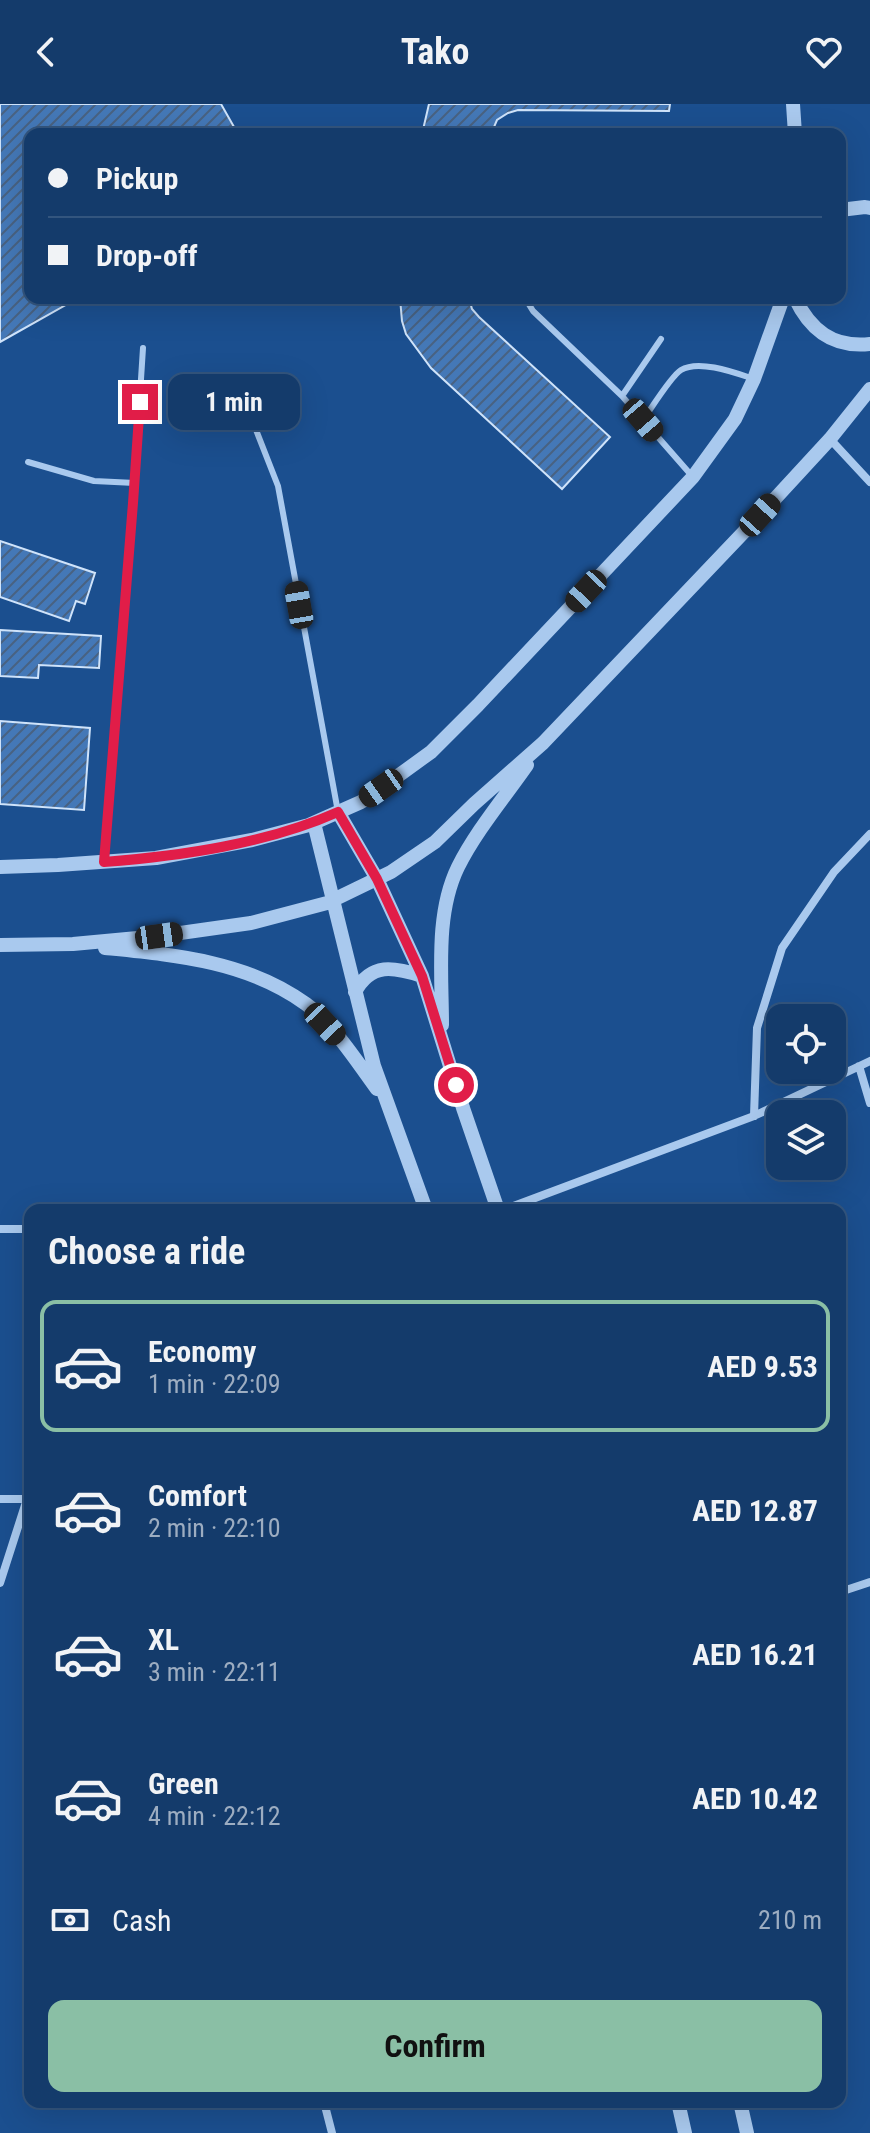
<!DOCTYPE html>
<html lang="en">
<head>
<meta charset="utf-8">
<style>
	:root { --surface:#143b6b; --page:#1d4271; --text:#f1f3f6; --muted:#9dadc1; --line:#33557e; --accent:#8abfa5 }
	body { margin:0; font-family:"Roboto Condensed",sans-serif; background:var(--page); color:var(--text); height:100vh; display:flex; flex-direction:column; font-size:30px; white-space:nowrap }
	* { box-sizing:border-box; margin:0 }
	p { font-size:26px; color:var(--muted) }
	.icon { flex:none; width:44px; height:44px; fill:none; stroke:currentColor; stroke-width:2; stroke-linecap:round; stroke-linejoin:round }
	.map { position:relative; flex:1; overflow:hidden }
	.drawer { position:absolute; left:24px; top:1100px; width:822px; height:904px; display:flex; flex-direction:column; background:var(--surface); border-radius:16px; box-shadow:0 8px 32px #0002,0 0 0 2px var(--line) }
	.drawer>* { flex:none }
	.guide { position:absolute; left:24px; top:24px; width:822px; height:176px; border-radius:16px; box-shadow:0 8px 32px #0002,0 0 0 2px var(--line); display:grid; align-content:center; height:176px; padding:0 24px; background:var(--surface) }
	.tools { position:absolute; left:766px; top:900px; display:grid; gap:16px }
	.tools a { display:grid; place-items:center; width:80px; height:80px; border-radius:16px; background:var(--surface); box-shadow:0 8px 32px #0002,0 0 0 2px var(--line); font-size:40px }
	.end { position:absolute; width:36px; height:36px; margin:-18px; border:10px solid #e11d48; background:#fff; box-shadow:0 0 0 4px #fff }
	.from { border-radius:50% }
	.bubble { position:absolute; height:56px; border-radius:16px; background:var(--surface); box-shadow:0 8px 32px #0002,0 0 0 2px var(--line); font-size:26px; font-weight:700; line-height:56px; text-align:center }
	.car { position:absolute; width:24px; height:48px; margin:-24px -12px; border-radius:10px; box-shadow:0 0 6px 2px #0007; background:linear-gradient(#222 24%,#8ab4d8 0 40%,#222 0 76%,#8ab4d8 0 86%,#222 0) }
	.guide b { display:flex; align-items:center; gap:28px; height:76px; font-size:30px }
	.guide b+b { border-top:2px solid var(--line) }
	.guide i { width:20px; height:20px; background:var(--text) }
	ul { padding:0; list-style:none }
	li { display:flex; align-items:center; gap:24px; height:132px; margin:0 16px 12px; padding:0 8px; border:4px solid transparent; border-radius:16px }
	li div { flex:1 }
	li b { display:block; font-size:30px }
	li em { font-style:normal; font-weight:700 }
	li.current { border-color:var(--accent) }
	li>.icon { width:72px; height:72px; stroke-width:1.5 }
	h2 { padding:0 24px; font-size:36px; line-height:96px }
	.pay { display:flex; align-items:center; gap:20px; height:88px; padding:0 24px; font-size:30px }
	.pay p { margin-inline-start:auto }
	.action { display:flex; gap:16px; margin-top:auto; padding:16px 24px }
	.action a { flex:1; height:92px; border-radius:16px; background:var(--accent); color:#111; font-size:32px; font-weight:700; line-height:92px; text-align:center }
	header { display:flex; justify-content:space-between; align-items:center; height:104px; padding:0 24px; background:var(--surface); font-size:36px; font-weight:700 }
	.map>svg:first-child { display:block }
</style>
</head>
<body>
<header><svg class="icon" aria-label="back" viewBox="0 0 24 24"><path d="M15 5l-7 7 7 7"/></svg>Tako<svg class="icon" aria-label="heart" viewBox="0 0 24 24"><path d="M12 20l-8-8c-3-5 5-10 8-4 3-6 11-1 8 4z"/></svg></header>
<div class="map">
<svg width="870" height="2029" viewBox="0 0 870 2029">
	<defs>
		<pattern id="building-hatch" width="6" height="6" patternUnits="userSpaceOnUse" patternTransform="scale(2)"><rect width="6" height="6" fill="#4478b7"/><path d="M-1 1l2-2M0 6l6-6M5 7l2-2" fill="none" stroke="#486282"/></pattern>
	</defs>
	<rect width="100%" height="100%" fill="#1b4f8f"/>
	<path fill="url(#building-hatch)" stroke="#cfe3fa" stroke-width="2" d="M 0,0 L 221,0 L 238,30 L 30,30 L 30,194 L 78,194 L 0,238 Z
		M 429,0 L 670,0 L 669,7 L 518,6 L 508,9 L 497,16 L 491,30 L 422,30 Z
		M 400,194 L 469,194 L 472,205 L 479,213 L 610,333 L 562,385 L 431,264 L 406,230 L 402,217 Z
		M 0,437 L 95,469 L 85,500 L 76,497 L 69,517 L 0,493 Z
		M 0,526 L 101,532 L 99,564 L 39,561 L 38,574 L 0,572 Z
		M 0,617 L 90,624 L 84,706 L 0,700 Z"/>
	<g fill="none" stroke-linecap="round" stroke-linejoin="round">
		<path stroke="#a9c9ee" stroke-width="6" d="M 525,194 L 533,207 L 622,292 L 692,372
			M 622,292 L 661,235
			M 249,308 L 278,382 L 338,708
			M 643,316 C 651,305 671,272 681,266 C 699,255 736,269 754,275
			M 28,358 L 94,377 L 135,379
			M 104,758 L 133,399 L 143,244"/>
		<path stroke="#a9c9ee" stroke-width="8" d="M 830,335 L 870,378
			M 859,962 L 870,999
			M 754,1012 L 757,924 L 782,844 L 834,768 L 870,730
			M 503,1106 L 754,1012 L 870,957
			M 0,1125 L 30,1125
			M 0,1395 L 30,1395
			M 0,1479 L 27,1395
			M 840,1488 L 870,1478
			M 324,1998 L 332,2029"/>
		<path stroke="#a9c9ee" stroke-width="14" d="M 793,0 L 795,30
			M 840,106 L 865,103 L 870,104
			M 795,194 C 810,226 833,244 870,240
			M 338,708 L 377,775 L 422,872 L 463,1004 L 498,1106
			M 314,719 L 374,962 L 426,1106
			M 0,763 L 58,761 L 156,754 L 252,736 L 309,721 L 361,698 L 402,669 L 431,648 L 478,601 L 693,373 L 735,315 L 754,275 L 783,194
			M 0,841 L 73,840 L 159,832 L 251,819 L 327,799 L 391,768 L 435,738 L 474,700 L 543,639 L 760,411 L 830,335 L 870,285
			M 105,844 C 175,851 247,857 306,900 C 332,919 358,959 377,985
			M 355,888 C 371,858 394,863 422,872
			M 442,921 C 442,870 435,810 458,763 C 476,727 504,694 527,661
			M 678,1998 L 685,2029
			M 740,1998 L 747,2029"/>
	</g>
	<g fill="none" stroke-linecap="round" stroke-linejoin="round">
		<path stroke="#e11d48" stroke-width="10" d="M 140,298 L 133,399 L 104,758 C 181,752 266,740 338,708 L 377,775 L 422,872 L 456,981"/>
	</g>
</svg>
<div class="tools">
<a><svg class="icon" aria-label="locate" viewBox="0 0 24 24"><circle cx="12" cy="12" r="6"/><path d="M12 2v4M12 18v4M2 12h4M18 12h4"/></svg></a>
<a><svg class="icon" aria-label="layers" viewBox="0 0 24 24"><path d="M12 4l9 5-9 5-9-5zM3 14l9 5 9-5"/></svg></a>
</div>
<i class="end from" style="left:456px;top:981px"></i>
<i class="end" style="left:140px;top:298px"></i>
<div class="bubble" style="left:168px;top:270px;width:132px">1 min</div>
<i class="car" style="left:643px;top:316px;rotate:139deg"></i>
<i class="car" style="left:760px;top:411px;rotate:42deg"></i>
<i class="car" style="left:586px;top:487px;rotate:223deg"></i>
<i class="car" style="left:299px;top:501px;rotate:350deg"></i>
<i class="car" style="left:381px;top:684px;rotate:235deg"></i>
<i class="car" style="left:159px;top:832px;rotate:82deg"></i>
<i class="car" style="left:325px;top:920px;rotate:137deg"></i>
<div class="guide">
<b><i class="from"></i>Pickup</b>
<b><i></i>Drop-off</b>
</div>
<section class="drawer">
<h2>Choose a ride</h2>
<ul>
<li class="current"><svg class="icon" aria-label="car" viewBox="0 0 24 24"><path d="M5 17H2v-5l4-1 3-4h7l3 4 3 1v5h-3M9 17h6M6 11h13"/><circle cx="7" cy="17" r="2"/><circle cx="17" cy="17" r="2"/></svg><div><b>Economy</b><p>1 min · 22:09</p></div><em>AED 9.53</em></li>
<li><svg class="icon" aria-label="car" viewBox="0 0 24 24"><path d="M5 17H2v-5l4-1 3-4h7l3 4 3 1v5h-3M9 17h6M6 11h13"/><circle cx="7" cy="17" r="2"/><circle cx="17" cy="17" r="2"/></svg><div><b>Comfort</b><p>2 min · 22:10</p></div><em>AED 12.87</em></li>
<li><svg class="icon" aria-label="car" viewBox="0 0 24 24"><path d="M5 17H2v-5l4-1 3-4h7l3 4 3 1v5h-3M9 17h6M6 11h13"/><circle cx="7" cy="17" r="2"/><circle cx="17" cy="17" r="2"/></svg><div><b>XL</b><p>3 min · 22:11</p></div><em>AED 16.21</em></li>
<li><svg class="icon" aria-label="car" viewBox="0 0 24 24"><path d="M5 17H2v-5l4-1 3-4h7l3 4 3 1v5h-3M9 17h6M6 11h13"/><circle cx="7" cy="17" r="2"/><circle cx="17" cy="17" r="2"/></svg><div><b>Green</b><p>4 min · 22:12</p></div><em>AED 10.42</em></li>
</ul>
<div class="pay"><svg class="icon" aria-label="cash" viewBox="0 0 24 24"><path d="M3 7h18v10H3z"/><circle cx="12" cy="12" r="2"/></svg>Cash<p>210 m</p></div>
<div class="action"><a>Confirm</a></div>
</section>
</div>
</body>
</html>
